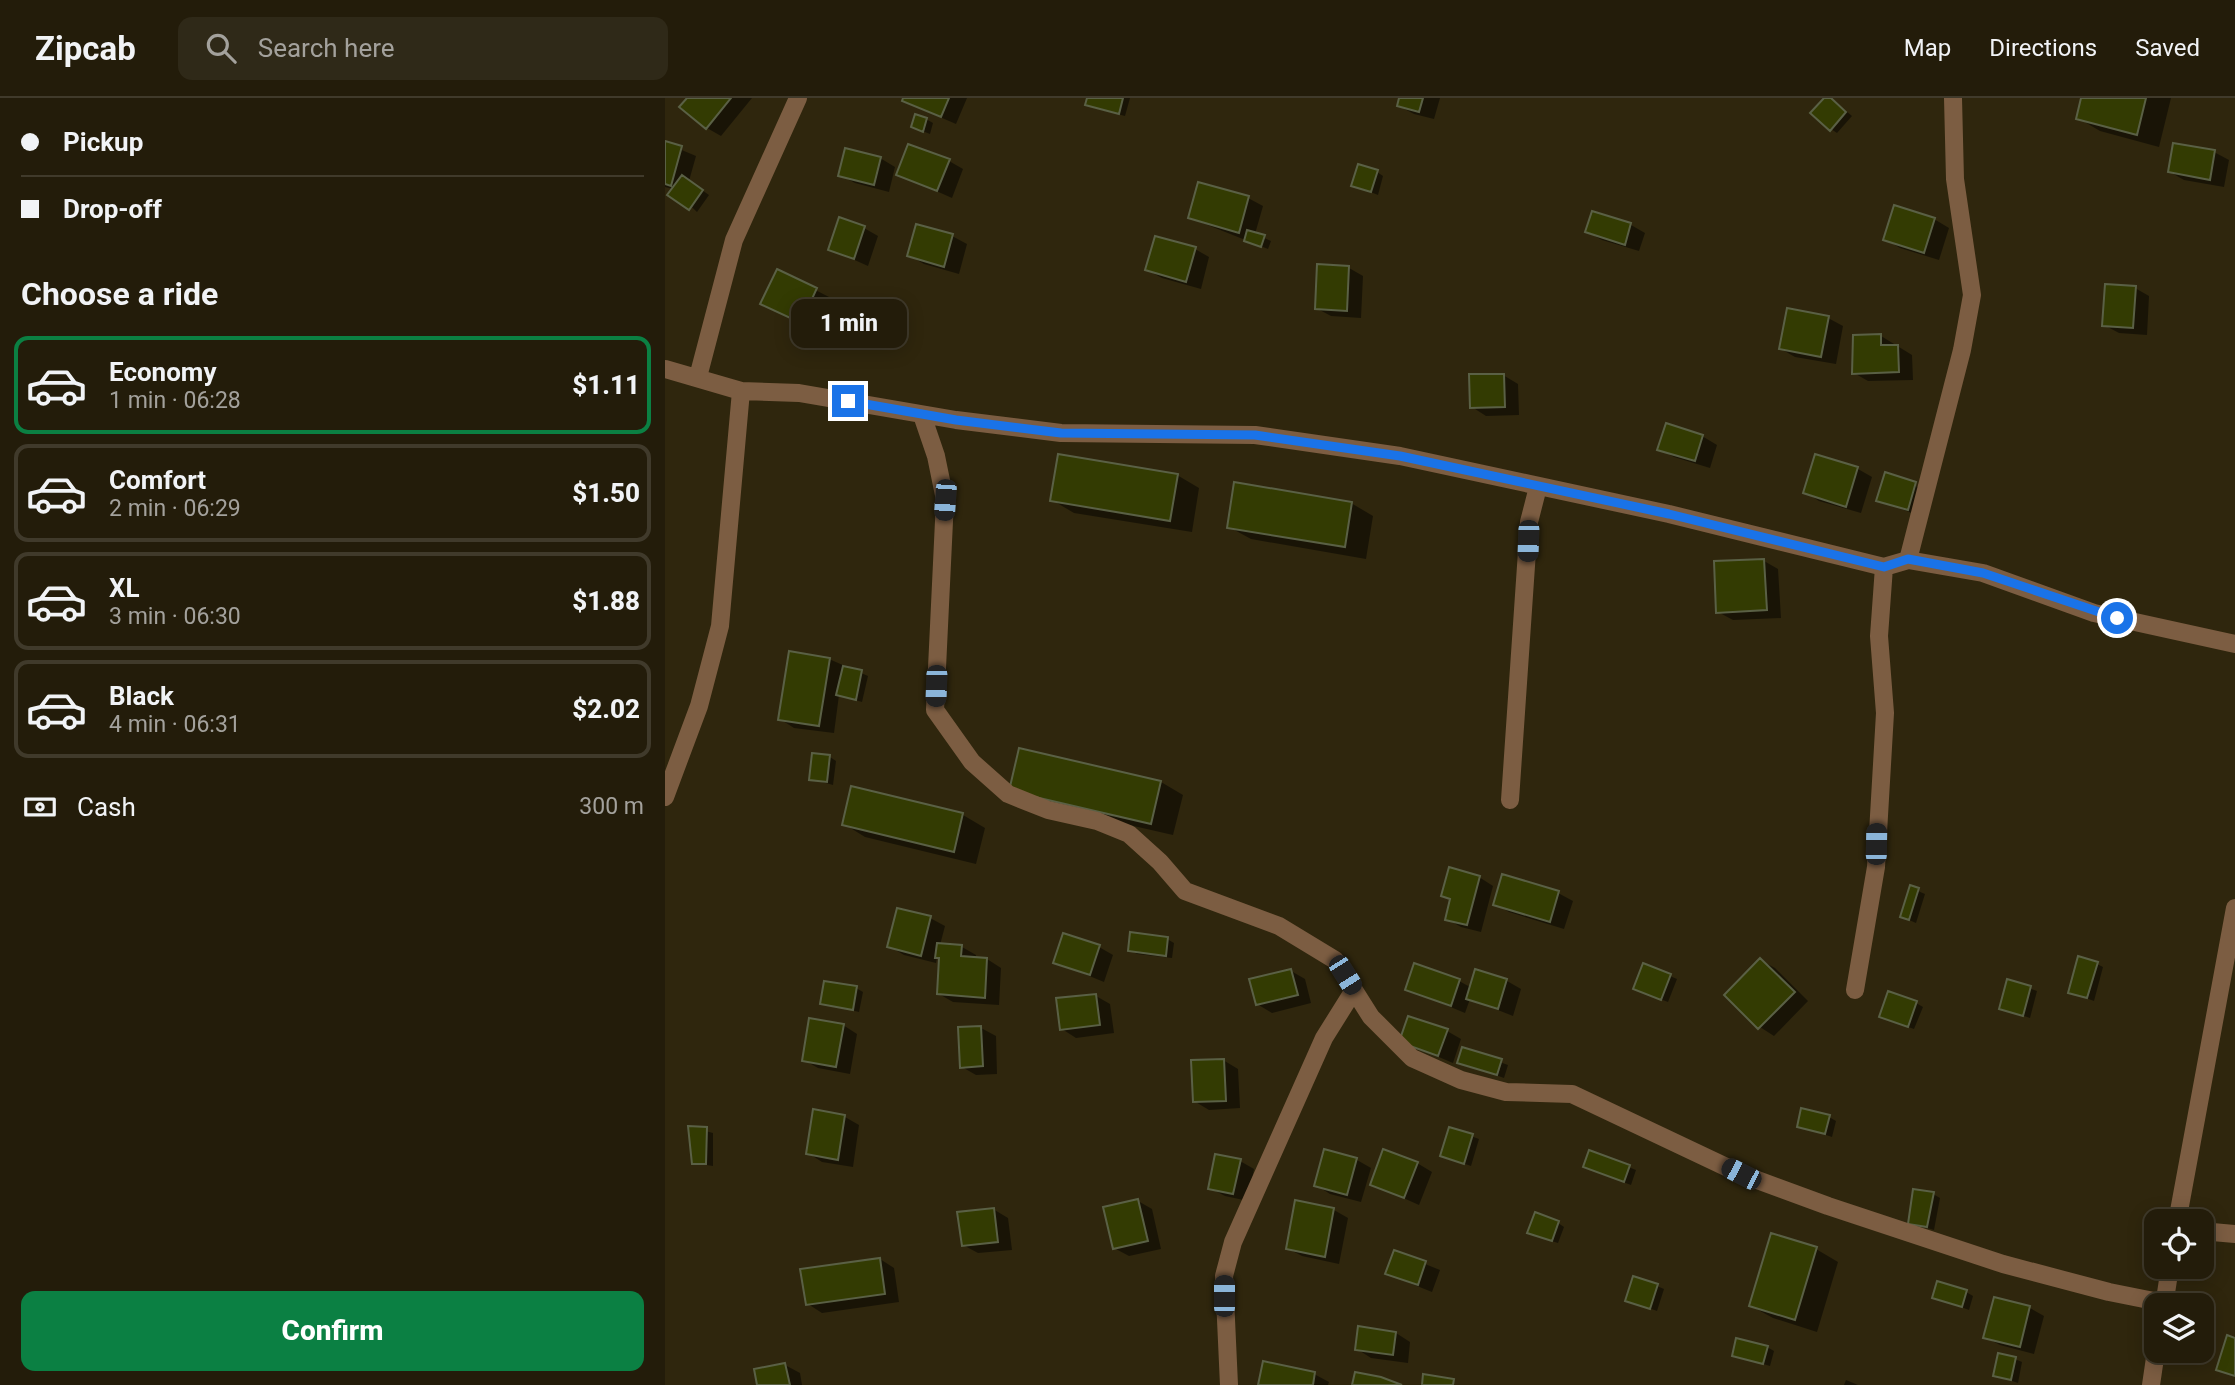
<!DOCTYPE html>
<html lang="en">
<head>
<meta charset="utf-8">
<style>
	:root { --surface:#231c0a; --page:#2f2918; --text:#f1f3f6; --muted:#a3a19c; --line:#403a2b; --accent:#0b8043 }
	body { margin:0; font-family:Roboto,sans-serif; background:var(--page); color:var(--text); height:100vh; display:flex; flex-direction:column; font-size:26px; white-space:nowrap }
	* { box-sizing:border-box; margin:0 }
	p { font-size:23px; color:var(--muted) }
	.icon { flex:none; width:38px; height:38px; fill:none; stroke:currentColor; stroke-width:2; stroke-linecap:round; stroke-linejoin:round }
	.map { position:relative; flex:1; overflow:hidden }
	.drawer { display:flex; flex-direction:column; background:var(--surface); width:665px }
	.drawer>* { flex:none }
	.guide { display:grid; align-content:center; height:154px; padding:0 21px; background:var(--surface) }
	.fabs { position:absolute; left:1479px; top:1111px; display:grid; gap:14px }
	.fabs a { display:grid; place-items:center; width:70px; height:70px; border-radius:14px; background:var(--surface); box-shadow:0 4px 18px #0003,0 0 0 2px var(--line); font-size:35px }
	.end { position:absolute; width:32px; height:32px; margin:-16px; border:9px solid #1a73e8; background:#fff; box-shadow:0 0 0 4px #fff }
	.from { border-radius:50% }
	.bubble { position:absolute; height:49px; border-radius:14px; background:var(--surface); box-shadow:0 4px 18px #0003,0 0 0 2px var(--line); font-size:23px; font-weight:800; line-height:49px; text-align:center }
	.car { position:absolute; width:21px; height:42px; margin:-21px -10px; border-radius:9px; box-shadow:0 0 5px 2px #0007; background:linear-gradient(#222 24%,#8ab4d8 0 40%,#222 0 76%,#8ab4d8 0 86%,#222 0) }
	.guide b { display:flex; align-items:center; gap:24px; height:66px; font-size:26px }
	.guide b+b { border-top:2px solid var(--line) }
	.guide i { width:18px; height:18px; background:var(--text) }
	ul { padding:0; list-style:none }
	li { display:flex; align-items:center; gap:21px; height:98px; margin:0 14px 10px; padding:0 7px; border:4px solid var(--line); border-radius:14px }
	li div { flex:1 }
	li b { display:block; font-size:26px }
	li em { font-style:normal; font-weight:800 }
	li.active { border-color:var(--accent) }
	li>.icon { width:63px; height:63px; stroke-width:1.5 }
	h2 { padding:0 21px; font-size:32px; line-height:84px }
	.pay { display:flex; align-items:center; gap:18px; height:77px; padding:0 21px; font-size:26px }
	.pay p { margin-inline-start:auto }
	.button { display:flex; gap:14px; margin-top:auto; padding:14px 21px }
	.button a { flex:1; height:80px; border-radius:14px; background:var(--accent); color:#fff; font-size:28px; font-weight:800; line-height:80px; text-align:center }
	header { display:flex; align-items:center; gap:42px; box-sizing:border-box; height:98px; padding:0 35px; background:var(--surface); border-bottom:2px solid var(--line) }
	header strong { font-size:33px }
	nav { display:flex; gap:38px; margin-inline-start:auto; font-size:24px }
	.search { width:490px; height:63px; background:var(--page); display:flex; align-items:center; gap:18px; box-sizing:border-box; padding:0 24px; border-radius:14px; color:var(--muted); font-size:26px }
	main { display:flex; flex:1; min-height:0 }
	.map>svg:first-child { display:block }
</style>
</head>
<body>
<header>
<strong>Zipcab</strong>
<div class="search"><svg class="icon" aria-label="search" viewBox="0 0 24 24"><circle cx="10" cy="10" r="6"/><path d="M15 15l6 6"/></svg>Search here</div>
<nav><a>Map</a><a>Directions</a><a>Saved</a></nav>
</header>
<main>
<section class="drawer">
<div class="guide">
<b><i class="from"></i>Pickup</b>
<b><i></i>Drop-off</b>
</div>
<h2>Choose a ride</h2>
<ul>
<li class="active"><svg class="icon" aria-label="car" viewBox="0 0 24 24"><path d="M5 17H2v-5l4-1 3-4h7l3 4 3 1v5h-3M9 17h6M6 11h13"/><circle cx="7" cy="17" r="2"/><circle cx="17" cy="17" r="2"/></svg><div><b>Economy</b><p>1 min · 06:28</p></div><em>$1.11</em></li>
<li><svg class="icon" aria-label="car" viewBox="0 0 24 24"><path d="M5 17H2v-5l4-1 3-4h7l3 4 3 1v5h-3M9 17h6M6 11h13"/><circle cx="7" cy="17" r="2"/><circle cx="17" cy="17" r="2"/></svg><div><b>Comfort</b><p>2 min · 06:29</p></div><em>$1.50</em></li>
<li><svg class="icon" aria-label="car" viewBox="0 0 24 24"><path d="M5 17H2v-5l4-1 3-4h7l3 4 3 1v5h-3M9 17h6M6 11h13"/><circle cx="7" cy="17" r="2"/><circle cx="17" cy="17" r="2"/></svg><div><b>XL</b><p>3 min · 06:30</p></div><em>$1.88</em></li>
<li><svg class="icon" aria-label="car" viewBox="0 0 24 24"><path d="M5 17H2v-5l4-1 3-4h7l3 4 3 1v5h-3M9 17h6M6 11h13"/><circle cx="7" cy="17" r="2"/><circle cx="17" cy="17" r="2"/></svg><div><b>Black</b><p>4 min · 06:31</p></div><em>$2.02</em></li>
</ul>
<div class="pay"><svg class="icon" aria-label="cash" viewBox="0 0 24 24"><path d="M3 7h18v10H3z"/><circle cx="12" cy="12" r="2"/></svg>Cash<p>300 m</p></div>
<div class="button"><a>Confirm</a></div>
</section>
<div class="map">
<svg width="1570" height="1287" viewBox="0 0 1570 1287">
	<rect width="100%" height="100%" fill="#2f260d"/>
	<path fill="#0007" d="M 25,0 L 87,0 L 56,38 L 42,30 Z
		M 240,0 L 302,0 L 291,26 L 254,10 Z
		M 424,0 L 465,0 L 460,18 L 429,10 L 422,6 Z
		M 736,0 L 775,0 L 769,21 L 749,16 L 734,8 Z
		M 1162,0 L 1169,3 L 1187,18 L 1172,35 L 1166,31 Z
		M 1418,0 L 1506,0 L 1494,49 L 1435,33 L 1413,20 Z
		M 261,21 L 268,25 L 265,36 L 255,32 Z
		M 0,45 L 31,58 L 24,83 L 44,97 L 32,114 L 8,91 L 0,89 Z
		M 1549,54 L 1564,62 L 1559,89 L 1519,82 L 1505,74 Z
		M 215,60 L 230,69 L 224,94 L 190,85 L 175,77 Z
		M 284,63 L 298,71 L 287,100 L 233,76 Z
		M 712,74 L 718,78 L 713,97 L 688,87 Z
		M 583,100 L 598,108 L 590,136 L 606,143 L 603,151 L 525,120 Z
		M 1269,121 L 1284,130 L 1274,162 L 1235,150 L 1220,141 Z
		M 966,127 L 980,135 L 974,153 L 937,142 L 922,134 Z
		M 199,130 L 213,138 L 203,168 L 165,151 Z
		M 287,138 L 302,146 L 294,176 L 259,166 L 245,158 Z
		M 530,151 L 544,159 L 536,191 L 497,180 L 482,172 Z
		M 684,170 L 698,178 L 696,220 L 666,218 L 651,210 Z
		M 113,173 L 166,200 L 151,232 L 112,213 Z
		M 1470,190 L 1484,198 L 1482,237 L 1454,235 L 1439,227 Z
		M 198,213 L 213,222 L 208,245 L 175,237 L 160,229 Z
		M 1163,220 L 1178,228 L 1171,266 L 1130,259 L 1116,251 Z
		M 1216,238 L 1247,257 L 1248,282 L 1203,283 L 1189,275 Z
		M 838,277 L 853,286 L 854,317 L 821,318 L 807,309 Z
		M 1037,338 L 1052,347 L 1045,370 L 1009,359 L 994,351 Z
		M 1151,358 L 1193,371 L 1207,379 L 1196,415 L 1154,403 L 1140,394 Z
		M 1221,376 L 1265,394 L 1257,419 L 1213,402 Z
		M 512,377 L 534,390 L 527,434 L 409,415 L 387,402 Z
		M 686,405 L 708,418 L 701,461 L 586,441 L 564,429 Z
		M 1099,463 L 1113,471 L 1116,520 L 1068,522 L 1053,514 Z
		M 164,561 L 203,578 L 197,604 L 174,597 L 169,635 L 129,630 L 115,621 Z
		M 355,652 L 496,684 L 518,697 L 508,737 L 368,705 Z
		M 165,659 L 171,663 L 168,687 L 146,681 Z
		M 187,690 L 298,717 L 320,730 L 311,766 L 200,739 L 179,726 Z
		M 814,779 L 828,788 L 816,834 L 796,829 L 782,821 L 787,802 L 778,797 Z
		M 1246,790 L 1260,796 L 1251,825 L 1237,819 Z
		M 893,795 L 908,803 L 899,831 L 844,814 L 830,806 Z
		M 265,820 L 280,828 L 275,847 L 297,849 L 311,857 L 311,861 L 322,861 L 336,870 L 334,907 L 288,904 L 274,896 L 276,861 L 272,859 L 271,865 L 239,857 L 224,848 Z
		M 502,841 L 509,845 L 507,860 L 472,856 L 465,852 Z
		M 434,849 L 448,857 L 439,884 L 390,864 Z
		M 1095,862 L 1110,870 L 1143,903 L 1109,938 L 1095,929 Z
		M 1432,866 L 1438,869 L 1429,903 L 1405,894 Z
		M 979,867 L 1012,881 L 1003,904 L 977,894 Z
		M 626,873 L 640,881 L 646,905 L 607,915 L 592,906 Z
		M 811,874 L 842,883 L 856,891 L 848,918 L 805,901 L 800,915 L 742,891 L 794,883 L 807,890 Z
		M 1343,883 L 1372,893 L 1365,920 L 1336,910 Z
		M 191,890 L 198,894 L 194,914 L 157,905 Z
		M 431,898 L 445,906 L 449,935 L 411,940 L 397,931 Z
		M 1251,905 L 1258,909 L 1249,931 L 1223,922 Z
		M 178,927 L 192,936 L 185,976 L 153,970 L 139,962 Z
		M 316,930 L 331,938 L 332,976 L 311,977 L 297,969 Z
		M 782,933 L 796,941 L 788,965 L 736,943 Z
		M 798,951 L 843,967 L 839,980 L 794,964 Z
		M 558,962 L 573,971 L 575,1010 L 544,1012 L 529,1003 Z
		M 149,1013 L 180,1019 L 194,1027 L 188,1069 L 157,1064 L 143,1055 Z
		M 1164,1019 L 1171,1023 L 1167,1039 L 1134,1028 Z
		M 25,1029 L 48,1035 L 48,1068 L 28,1065 Z
		M 786,1031 L 814,1041 L 806,1068 L 777,1058 Z
		M 925,1054 L 971,1072 L 966,1087 L 926,1072 Z
		M 692,1062 L 706,1070 L 696,1104 L 665,1096 L 651,1087 Z
		M 575,1063 L 589,1071 L 583,1103 L 560,1098 L 545,1090 Z
		M 752,1065 L 767,1074 L 754,1107 L 707,1086 Z
		M 1268,1096 L 1275,1100 L 1269,1132 L 1245,1125 Z
		M 473,1103 L 487,1111 L 496,1151 L 464,1158 L 449,1150 Z
		M 632,1104 L 669,1112 L 683,1120 L 674,1166 L 637,1158 L 622,1150 Z
		M 328,1111 L 343,1120 L 347,1152 L 313,1155 L 298,1147 Z
		M 893,1125 L 899,1129 L 893,1145 L 871,1138 Z
		M 1151,1151 L 1173,1164 L 1152,1234 L 1108,1220 L 1086,1208 Z
		M 730,1154 L 775,1172 L 767,1194 L 722,1176 Z
		M 215,1161 L 229,1170 L 234,1204 L 157,1215 L 143,1206 Z
		M 992,1188 L 999,1191 L 992,1213 L 962,1202 Z
		M 1301,1194 L 1308,1198 L 1304,1212 L 1269,1199 Z
		M 1330,1201 L 1365,1210 L 1379,1218 L 1369,1256 L 1335,1247 L 1320,1239 Z
		M 731,1235 L 745,1244 L 743,1265 L 706,1260 L 692,1251 Z
		M 1102,1249 L 1109,1253 L 1105,1268 L 1069,1257 Z
		M 1350,1261 L 1357,1264 L 1353,1285 L 1330,1277 Z
		M 120,1267 L 135,1275 L 137,1287 L 94,1287 Z
		M 649,1276 L 664,1284 L 663,1287 L 596,1287 Z
		M 1181,1282 L 1193,1287 L 1179,1287 Z"/>
	<path fill="#333b02" stroke="#5a6045" stroke-width="2" d="M 22,0 L 66,0 L 41,31 L 14,9 Z
		M 238,0 L 284,0 L 276,19 L 237,3 Z
		M 422,0 L 458,0 L 454,16 L 420,7 Z
		M 734,0 L 758,0 L 754,14 L 732,8 Z
		M 1159,0 L 1166,0 L 1181,14 L 1165,33 L 1145,15 Z
		M 1416,0 L 1481,0 L 1472,37 L 1411,21 Z
		M 250,16 L 262,20 L 258,34 L 246,29 Z
		M 0,43 L 17,48 L 6,88 L 0,86 Z
		M 1508,45 L 1550,52 L 1545,82 L 1503,74 Z
		M 243,46 L 285,61 L 272,93 L 231,77 Z
		M 180,50 L 216,59 L 209,87 L 173,78 Z
		M 693,66 L 713,72 L 706,94 L 686,88 Z
		M 17,77 L 38,92 L 24,112 L 2,97 Z
		M 533,84 L 584,98 L 574,135 L 523,120 Z
		M 1229,107 L 1270,120 L 1259,155 L 1218,142 Z
		M 927,113 L 966,125 L 960,147 L 920,134 Z
		M 174,119 L 200,128 L 189,161 L 163,152 Z
		M 251,126 L 288,136 L 279,169 L 242,158 Z
		M 582,132 L 600,137 L 596,149 L 579,143 Z
		M 490,138 L 531,149 L 521,184 L 480,172 Z
		M 652,166 L 684,168 L 682,213 L 650,211 Z
		M 112,171 L 152,190 L 136,225 L 95,206 Z
		M 1440,186 L 1471,188 L 1468,230 L 1437,228 Z
		M 164,204 L 199,212 L 193,238 L 158,230 Z
		M 1122,210 L 1164,218 L 1156,259 L 1114,251 Z
		M 1216,236 L 1216,247 L 1233,247 L 1234,274 L 1187,276 L 1188,237 Z
		M 804,276 L 839,276 L 840,309 L 805,310 Z
		M 1001,325 L 1038,337 L 1030,363 L 992,352 Z
		M 393,356 L 513,376 L 505,423 L 385,403 Z
		M 1150,356 L 1193,369 L 1181,409 L 1138,395 Z
		M 1220,374 L 1251,384 L 1243,412 L 1211,403 Z
		M 569,384 L 687,404 L 680,449 L 562,430 Z
		M 1099,461 L 1102,512 L 1051,515 L 1049,463 Z
		M 124,553 L 165,560 L 154,628 L 113,622 Z
		M 178,568 L 197,572 L 191,602 L 171,597 Z
		M 354,650 L 496,683 L 486,726 L 344,693 Z
		M 147,655 L 165,657 L 162,684 L 144,682 Z
		M 186,688 L 298,715 L 289,754 L 177,727 Z
		M 784,769 L 815,778 L 802,827 L 780,822 L 785,801 L 776,798 Z
		M 837,776 L 894,793 L 885,824 L 828,807 Z
		M 1245,787 L 1254,790 L 1244,822 L 1235,819 Z
		M 232,810 L 266,818 L 256,858 L 222,849 Z
		M 465,834 L 503,839 L 501,858 L 463,853 Z
		M 398,835 L 435,847 L 425,877 L 388,865 Z
		M 272,845 L 297,847 L 296,858 L 322,860 L 320,900 L 272,896 L 274,860 L 270,860 Z
		M 1413,858 L 1433,864 L 1422,900 L 1403,895 Z
		M 1095,860 L 1130,894 L 1093,931 L 1059,897 Z
		M 749,865 L 795,881 L 786,908 L 740,892 Z
		M 978,865 L 1006,876 L 996,902 L 968,891 Z
		M 626,871 L 633,897 L 591,907 L 584,881 Z
		M 810,871 L 842,881 L 833,911 L 801,901 Z
		M 1342,881 L 1366,888 L 1358,918 L 1334,911 Z
		M 159,883 L 192,888 L 188,912 L 155,906 Z
		M 1223,893 L 1252,903 L 1243,929 L 1214,919 Z
		M 431,896 L 435,927 L 395,932 L 391,900 Z
		M 743,918 L 783,931 L 773,958 L 734,944 Z
		M 144,920 L 179,926 L 171,969 L 137,963 Z
		M 316,928 L 318,968 L 295,970 L 293,929 Z
		M 797,949 L 837,961 L 832,977 L 792,965 Z
		M 559,961 L 561,1003 L 528,1004 L 526,962 Z
		M 1136,1010 L 1165,1017 L 1160,1036 L 1132,1029 Z
		M 148,1011 L 180,1017 L 173,1062 L 141,1056 Z
		M 23,1028 L 42,1029 L 41,1066 L 27,1066 Z
		M 784,1029 L 808,1036 L 799,1066 L 775,1058 Z
		M 659,1051 L 692,1060 L 682,1097 L 649,1088 Z
		M 718,1051 L 753,1064 L 739,1100 L 705,1087 Z
		M 924,1052 L 965,1067 L 959,1084 L 918,1069 Z
		M 550,1056 L 576,1061 L 568,1096 L 543,1091 Z
		M 1248,1091 L 1269,1094 L 1262,1129 L 1243,1126 Z
		M 473,1101 L 483,1143 L 448,1151 L 438,1109 Z
		M 630,1102 L 669,1110 L 660,1159 L 621,1151 Z
		M 329,1110 L 333,1144 L 297,1148 L 292,1114 Z
		M 870,1114 L 894,1123 L 887,1143 L 862,1135 Z
		M 1106,1135 L 1152,1149 L 1130,1222 L 1084,1208 Z
		M 729,1152 L 761,1163 L 753,1187 L 720,1176 Z
		M 215,1160 L 220,1196 L 141,1207 L 135,1171 Z
		M 968,1178 L 993,1186 L 985,1211 L 960,1203 Z
		M 1272,1183 L 1302,1192 L 1297,1209 L 1267,1200 Z
		M 1329,1199 L 1365,1208 L 1355,1249 L 1318,1240 Z
		M 693,1228 L 731,1234 L 728,1257 L 690,1252 Z
		M 1562,1237 L 1570,1240 L 1570,1278 L 1551,1272 Z
		M 1071,1240 L 1103,1248 L 1098,1266 L 1067,1258 Z
		M 1333,1255 L 1351,1259 L 1346,1282 L 1328,1278 Z
		M 598,1263 L 650,1274 L 648,1287 L 593,1287 Z
		M 120,1265 L 125,1287 L 92,1287 L 89,1271 Z
		M 690,1274 L 716,1279 L 737,1287 L 687,1287 Z
		M 758,1276 L 789,1281 L 788,1287 L 757,1287 Z"/>
	<g fill="none" stroke-linecap="round" stroke-linejoin="round">
		<path stroke="#7c5d42" stroke-width="18" d="M 0,271 L 76,293 L 134,295 L 291,322 L 396,335 L 590,337 L 735,358 L 1004,416 L 1219,469 L 1243,462 L 1318,475 L 1429,515 L 1570,546
			M 33,279 L 69,142 L 133,0
			M 257,317 L 271,358 L 280,402 L 270,612 L 307,664 L 343,696 L 383,712 L 432,723 L 464,736 L 495,764 L 520,793 L 614,828 L 670,862 L 706,919 L 747,960 L 796,982 L 841,994 L 907,996 L 1076,1076 L 1163,1108 L 1338,1166 L 1444,1194 L 1499,1205
			M 1243,462 L 1297,252 L 1307,197 L 1290,81 L 1288,0
			M 0,699 L 34,608 L 55,528 L 76,293
			M 845,702 L 864,424 L 873,389
			M 1190,892 L 1211,769 L 1220,615 L 1214,538 L 1219,469
			M 1512,1124 L 1570,810
			M 1536,1133 L 1570,1136
			M 1499,1208 L 1505,1169
			M 564,1287 L 559,1178 L 568,1144 L 659,940 L 689,892
			M 1486,1287 L 1491,1253"/>
	</g>
	<g fill="none" stroke-linecap="round" stroke-linejoin="round">
		<path stroke="#1a73e8" stroke-width="9" d="M 183,303 L 291,322 L 396,335 L 590,337 L 735,358 L 1004,416 L 1219,469 L 1243,461 L 1318,475 L 1452,520"/>
	</g>
</svg>
<div class="fabs">
<a><svg class="icon" aria-label="locate" viewBox="0 0 24 24"><circle cx="12" cy="12" r="6"/><path d="M12 2v4M12 18v4M2 12h4M18 12h4"/></svg></a>
<a><svg class="icon" aria-label="layers" viewBox="0 0 24 24"><path d="M12 4l9 5-9 5-9-5zM3 14l9 5 9-5"/></svg></a>
</div>
<i class="end from" style="left:1452px;top:520px"></i>
<i class="end" style="left:183px;top:303px"></i>
<div class="bubble" style="left:126px;top:201px;width:116px">1 min</div>
<i class="car" style="left:280px;top:402px;rotate:184deg"></i>
<i class="car" style="left:863px;top:443px;rotate:182deg"></i>
<i class="car" style="left:271px;top:588px;rotate:182deg"></i>
<i class="car" style="left:1211px;top:746px;rotate:1deg"></i>
<i class="car" style="left:680px;top:877px;rotate:148deg"></i>
<i class="car" style="left:1076px;top:1076px;rotate:297deg"></i>
<i class="car" style="left:559px;top:1198px;rotate:0deg"></i>
</div>
</main>
</body>
</html>
